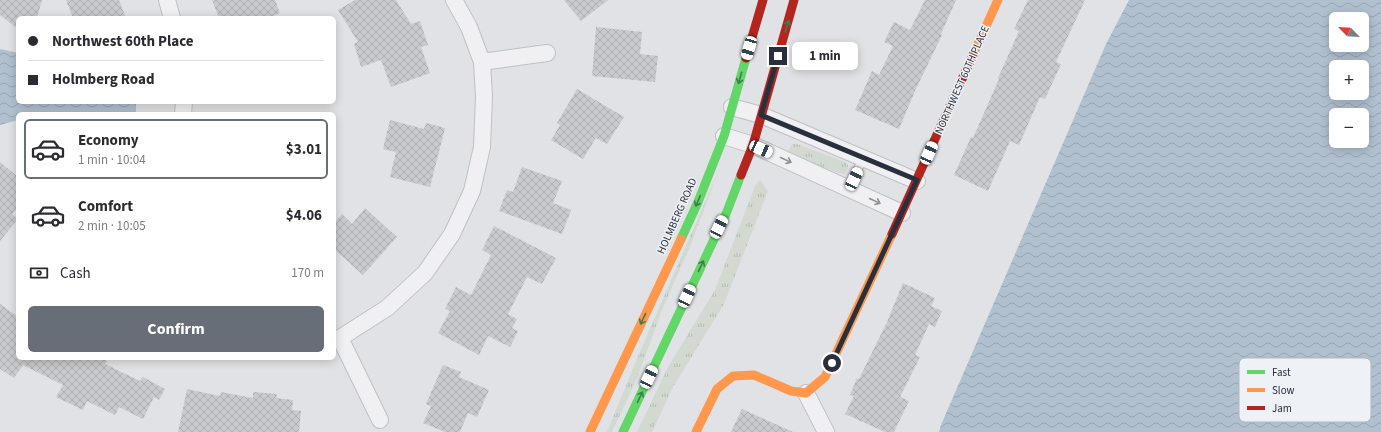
<!DOCTYPE html>
<html lang="en">
<head>
<meta charset="utf-8">
<style>
	:root { --surface:#fff; --page:#f2f2f3; --text:#2b2b33; --muted:#7c7c81; --line:#e1e1e2; --accent:#686e78 }
	body { margin:0; font-family:"Source Sans 3",sans-serif; background:var(--page); color:var(--text); height:100vh; display:flex; flex-direction:column; font-size:15px; white-space:nowrap }
	* { box-sizing:border-box; margin:0 }
	p { font-size:13px; color:var(--muted) }
	.icon { flex:none; width:22px; height:22px; fill:none; stroke:currentColor; stroke-width:2; stroke-linecap:round; stroke-linejoin:round }
	.map { position:relative; flex:1; overflow:hidden }
	.details { position:absolute; left:16px; top:112px; width:320px; height:248px; display:flex; flex-direction:column; background:var(--surface); border-radius:6px; box-shadow:0 2px 10px #0003 }
	.details>* { flex:none }
	.guide { position:absolute; left:16px; top:16px; width:320px; height:88px; border-radius:6px; box-shadow:0 2px 10px #0003; display:grid; align-content:center; height:88px; padding:0 12px; background:var(--surface) }
	.needle { width:26px; rotate:295deg }
	.fabs { position:absolute; left:1329px; top:12px; display:grid; gap:8px }
	.fabs a { display:grid; place-items:center; width:40px; height:40px; border-radius:6px; background:var(--surface); box-shadow:0 2px 10px #0003; font-size:20px }
	.end { position:absolute; width:18px; height:18px; margin:-9px; border:5px solid #28303d; background:#fff; box-shadow:0 0 0 2px #fff }
	.from { border-radius:50% }
	.bubble { position:absolute; height:28px; border-radius:6px; background:var(--surface); box-shadow:0 2px 10px #0003; font-size:13px; font-weight:700; line-height:28px; text-align:center }
	.car { position:absolute; width:12px; height:24px; margin:-12px -6px; border-radius:5px; box-shadow:0 0 3px 1px #0007; background:linear-gradient(#fff 24%,#345 0 40%,#fff 0 76%,#345 0 86%,#fff 0) }
	.guide b { display:flex; align-items:center; gap:14px; height:38px; font-size:15px }
	.guide b+b { border-top:1px solid var(--line) }
	.guide i { width:10px; height:10px; background:var(--text) }
	ul { padding:7px 0 0; list-style:none }
	li { display:flex; align-items:center; gap:12px; height:60px; margin:0 8px 6px; padding:0 4px; border:2px solid transparent; border-radius:6px }
	li div { flex:1 }
	li b { display:block; font-size:15px }
	li em { font-style:normal; font-weight:700 }
	li.selected { border-color:var(--accent) }
	li>.icon { width:36px; height:36px; stroke-width:1.5 }
	.pay { display:flex; align-items:center; gap:10px; height:44px; padding:0 12px; font-size:15px }
	.pay p { margin-inline-start:auto }
	.cta { display:flex; gap:8px; margin-top:auto; padding:8px 12px }
	.cta a { flex:1; height:46px; border-radius:6px; background:var(--accent); color:#fff; font-size:16px; font-weight:700; line-height:46px; text-align:center }
	.map>svg:first-child { display:block }
</style>
</head>
<body>
<div class="map">
<svg width="1381" height="432" viewBox="0 0 1381 432">
	<defs>
		<pattern id="grass-tufts" width="24" height="20" patternUnits="userSpaceOnUse"><rect width="24" height="20" fill="#d1d9d1"/><path d="M3 7l-1-3M5 7V3M7 7l1-3M15 17l-1-3M17 17v-4M19 17l1-3" fill="none" stroke="#b3bbb4"/></pattern>
		<pattern id="water-waves" width="16" height="10" patternUnits="userSpaceOnUse"><rect width="16" height="10" fill="#b0c0cf"/><path d="M0 5q4-4 8 0t8 0" fill="none" stroke="#97a5b3"/></pattern>
		<pattern id="building-cross-hatch" width="8" height="8" patternUnits="userSpaceOnUse"><rect width="8" height="8" fill="#c9cacd"/><path d="M0 0l8 8M0 8l8-8" fill="none" stroke="#adaeb1"/></pattern>
	</defs>
	<rect width="100%" height="100%" fill="#e0e2e5"/>
	<path fill="url(#grass-tufts)" d="M 792,144 L 797,144 L 847,163 C 849,168 848,170 845,174 L 839,173 L 790,155 L 788,151 Z
		M 719,170 L 691,244 L 662,310 L 638,376 L 612,432 L 607,432 L 639,354 Z
		M 760,180 L 768,191 L 724,304 L 673,387 L 652,432 L 637,432 L 668,367 L 715,290 L 755,186 Z"/>
	<path fill="url(#water-waves)" fill-rule="evenodd" d="M 1129,0 L 1381,0 L 1381,432 L 939,432 L 941,425 L 1106,44 ZM 1336,19 L 1362,19 L 1362,45 L 1336,45 ZM 1336,67 L 1362,67 L 1362,93 L 1336,93 ZM 1336,115 L 1362,115 L 1362,141 L 1336,141 Z
		M 0,49 L 18,53 L 18,102 L 136,102 L 136,114 L 18,114 L 18,120 L 0,125 Z"/>
	<path fill="url(#building-cross-hatch)" d="M 0,0 L 42,0 L 37,18 L 18,18 L 18,29 L 0,15 Z
		M 66,0 L 119,0 L 126,18 L 73,18 Z
		M 212,0 L 275,0 L 280,13 L 268,18 L 219,18 Z
		M 355,0 L 396,0 L 411,24 L 420,21 L 428,45 L 421,47 L 430,73 L 391,87 L 381,60 L 361,67 L 354,44 L 358,42 L 338,10 Z
		M 564,0 L 608,0 L 581,21 Z
		M 925,0 L 956,0 L 941,34 L 942,35 L 915,91 L 899,129 L 855,110 L 872,71 L 879,75 L 893,46 L 884,42 L 894,22 L 910,30 Z
		M 1028,0 L 1085,0 L 1056,62 L 1061,64 L 1045,99 L 1040,97 L 1019,145 L 1010,141 L 988,191 L 954,175 L 971,137 L 973,138 L 999,79 L 998,78 L 1019,31 L 1014,29 Z
		M 596,27 L 642,32 L 640,54 L 658,56 L 655,82 L 592,76 Z
		M 577,89 L 624,117 L 607,144 L 596,138 L 583,159 L 551,140 L 560,125 L 557,123 Z
		M 390,120 L 424,129 L 426,123 L 445,128 L 430,187 L 390,177 L 396,152 L 383,149 Z
		M 0,162 L 18,177 L 18,207 L 12,214 L 18,219 L 0,241 Z
		M 522,167 L 562,181 L 553,203 L 571,210 L 562,234 L 499,211 L 507,190 L 513,192 Z
		M 365,208 L 397,237 L 363,275 L 334,249 L 334,223 L 342,214 L 352,224 Z
		M 494,226 L 556,258 L 542,284 L 527,277 L 508,314 L 517,319 L 512,328 L 518,331 L 510,347 L 488,336 L 479,355 L 438,333 L 450,311 L 445,309 L 456,287 L 471,295 L 491,255 L 482,250 Z
		M 903,283 L 935,298 L 931,306 L 942,311 L 935,327 L 929,324 L 915,355 L 920,357 L 900,397 L 909,401 L 894,432 L 885,432 L 845,414 L 854,396 L 850,395 L 857,378 L 859,379 L 887,322 Z
		M 0,304 L 18,317 L 18,358 L 100,358 L 107,361 L 105,364 L 140,381 L 143,377 L 165,389 L 159,400 L 154,397 L 143,419 L 119,407 L 115,415 L 87,401 L 83,410 L 56,397 L 63,385 L 23,365 L 14,378 L 0,369 Z
		M 443,365 L 461,372 L 459,377 L 489,390 L 477,417 L 468,413 L 460,432 L 445,432 L 423,423 L 431,406 L 426,404 Z
		M 187,389 L 220,396 L 221,392 L 253,398 L 253,392 L 277,394 L 276,398 L 293,400 L 292,410 L 301,411 L 299,432 L 178,432 Z
		M 742,409 L 793,432 L 731,432 Z"/>
	<g fill="none" stroke-linecap="round" stroke-linejoin="round">
		<defs>
			<path id="lane" d="M 849,189 L 863,158"/>
			<path id="street" d="M 167,0 L 172,18
				M 482,62 L 547,53
				M 732,107 L 761,115 L 917,181
				M 183,114 L 184,102
				M 724,136 L 753,145 L 902,213
				M 340,338 L 380,420
				M 334,340 L 340,338 L 387,308 L 425,273 L 452,234 L 472,191 L 482,147 L 484,97 L 482,62 L 469,27 L 454,0
				M 806,393 L 826,432"/>
		</defs>
		<use href="#lane" stroke="#bec0c3" stroke-width="10"/>
		<use href="#street" stroke="#bec0c3" stroke-width="18"/>
		<use href="#lane" stroke="#f0f0f2" stroke-width="8"/>
		<use href="#street" stroke="#f0f0f2" stroke-width="16"/>
		<path stroke="#63d668" stroke-width="9" d="M 681,239 L 698,202 L 724,136 L 746,58
			M 623,432 L 726,214 L 741,175"/>
		<path stroke="#ff974d" stroke-width="9" d="M 973,55 L 998,0
			M 590,432 L 681,239
			M 696,432 L 717,389 L 733,376 L 754,375 L 791,391 L 806,393 L 825,377 L 892,234"/>
		<path stroke="#b3261e" stroke-width="9" d="M 746,58 L 763,0
			M 741,175 L 753,145 L 794,0
			M 892,234 L 973,55"/>
	</g>
	<defs><path id="oneway-shaft" d="M-6 0H5M1.5-3L5.5 0L1.5 3" fill="none" stroke-width="1.6" stroke-linecap="round" stroke-linejoin="round"/></defs>
	<g stroke="#437b50">
		<use href="#oneway-shaft" transform="translate(787 26) rotate(-74)"/>
		<use href="#oneway-shaft" transform="translate(740 78) rotate(106)"/>
		<use href="#oneway-shaft" transform="translate(698 201) rotate(113)"/>
		<use href="#oneway-shaft" transform="translate(701 266) rotate(-65)"/>
		<use href="#oneway-shaft" transform="translate(643 319) rotate(115)"/>
		<use href="#oneway-shaft" transform="translate(640 397) rotate(-65)"/>
	</g>
	<g stroke="#8c9098">
		<use href="#oneway-shaft" transform="translate(786 160) rotate(25)"/>
		<use href="#oneway-shaft" transform="translate(875 201) rotate(25)"/>
	</g>
	<g fill="none" stroke-linecap="round" stroke-linejoin="round">
		<path stroke="#28303d" stroke-width="5" d="M 778,56 L 761,115 L 917,180 L 832,363"/>
	</g>
	<g text-anchor="middle" dominant-baseline="central" stroke-width="3" stroke-linejoin="round" paint-order="stroke">
		<g font-size="11" fill="#28303d" stroke="#eef1f5">
			<text transform="translate(962 80) rotate(-66)">NORTHWEST 60TH PLACE</text>
			<text transform="translate(677 216) rotate(-66)">HOLMBERG ROAD</text>
		</g>
	</g>
	<rect x="1239" y="358" width="132" height="64" rx="6" fill="#eef1f5" stroke="#b3b7be" stroke-width="1"/>
	<rect x="1247" y="370" width="18" height="4" fill="#63d668"/>
	<rect x="1247" y="388" width="18" height="4" fill="#ff974d"/>
	<rect x="1247" y="406" width="18" height="4" fill="#b3261e"/>
	<g font-size="11" fill="#28303d">
		<text x="1272" y="376">Fast</text>
		<text x="1272" y="394">Slow</text>
		<text x="1272" y="412">Jam</text>
	</g>
</svg>
<div class="fabs">
<a><svg class="needle" viewBox="-14 -14 28 28"><path d="M0-13l5 13h-10z" fill="#e53935"/><path d="M0 13l5-13h-10z" fill="#7c7c81"/></svg></a>
<a>+</a>
<a>−</a>
</div>
<i class="end from" style="left:832px;top:363px"></i>
<i class="end" style="left:778px;top:56px"></i>
<div class="bubble" style="left:792px;top:42px;width:66px">1 min</div>
<i class="car" style="left:749px;top:48px;rotate:196deg"></i>
<i class="car" style="left:761px;top:149px;rotate:114deg"></i>
<i class="car" style="left:929px;top:153px;rotate:24deg"></i>
<i class="car" style="left:854px;top:179px;rotate:25deg"></i>
<i class="car" style="left:719px;top:227px;rotate:26deg"></i>
<i class="car" style="left:687px;top:296px;rotate:25deg"></i>
<i class="car" style="left:649px;top:377px;rotate:25deg"></i>
<div class="guide">
<b><i class="from"></i>Northwest 60th Place</b>
<b><i></i>Holmberg Road</b>
</div>
<section class="details">
<ul>
<li class="selected"><svg class="icon" aria-label="car" viewBox="0 0 24 24"><path d="M5 17H2v-5l4-1 3-4h7l3 4 3 1v5h-3M9 17h6M6 11h13"/><circle cx="7" cy="17" r="2"/><circle cx="17" cy="17" r="2"/></svg><div><b>Economy</b><p>1 min · 10:04</p></div><em>$3.01</em></li>
<li><svg class="icon" aria-label="car" viewBox="0 0 24 24"><path d="M5 17H2v-5l4-1 3-4h7l3 4 3 1v5h-3M9 17h6M6 11h13"/><circle cx="7" cy="17" r="2"/><circle cx="17" cy="17" r="2"/></svg><div><b>Comfort</b><p>2 min · 10:05</p></div><em>$4.06</em></li>
</ul>
<div class="pay"><svg class="icon" aria-label="cash" viewBox="0 0 24 24"><path d="M3 7h18v10H3z"/><circle cx="12" cy="12" r="2"/></svg>Cash<p>170 m</p></div>
<div class="cta"><a>Confirm</a></div>
</section>
</div>
</body>
</html>
